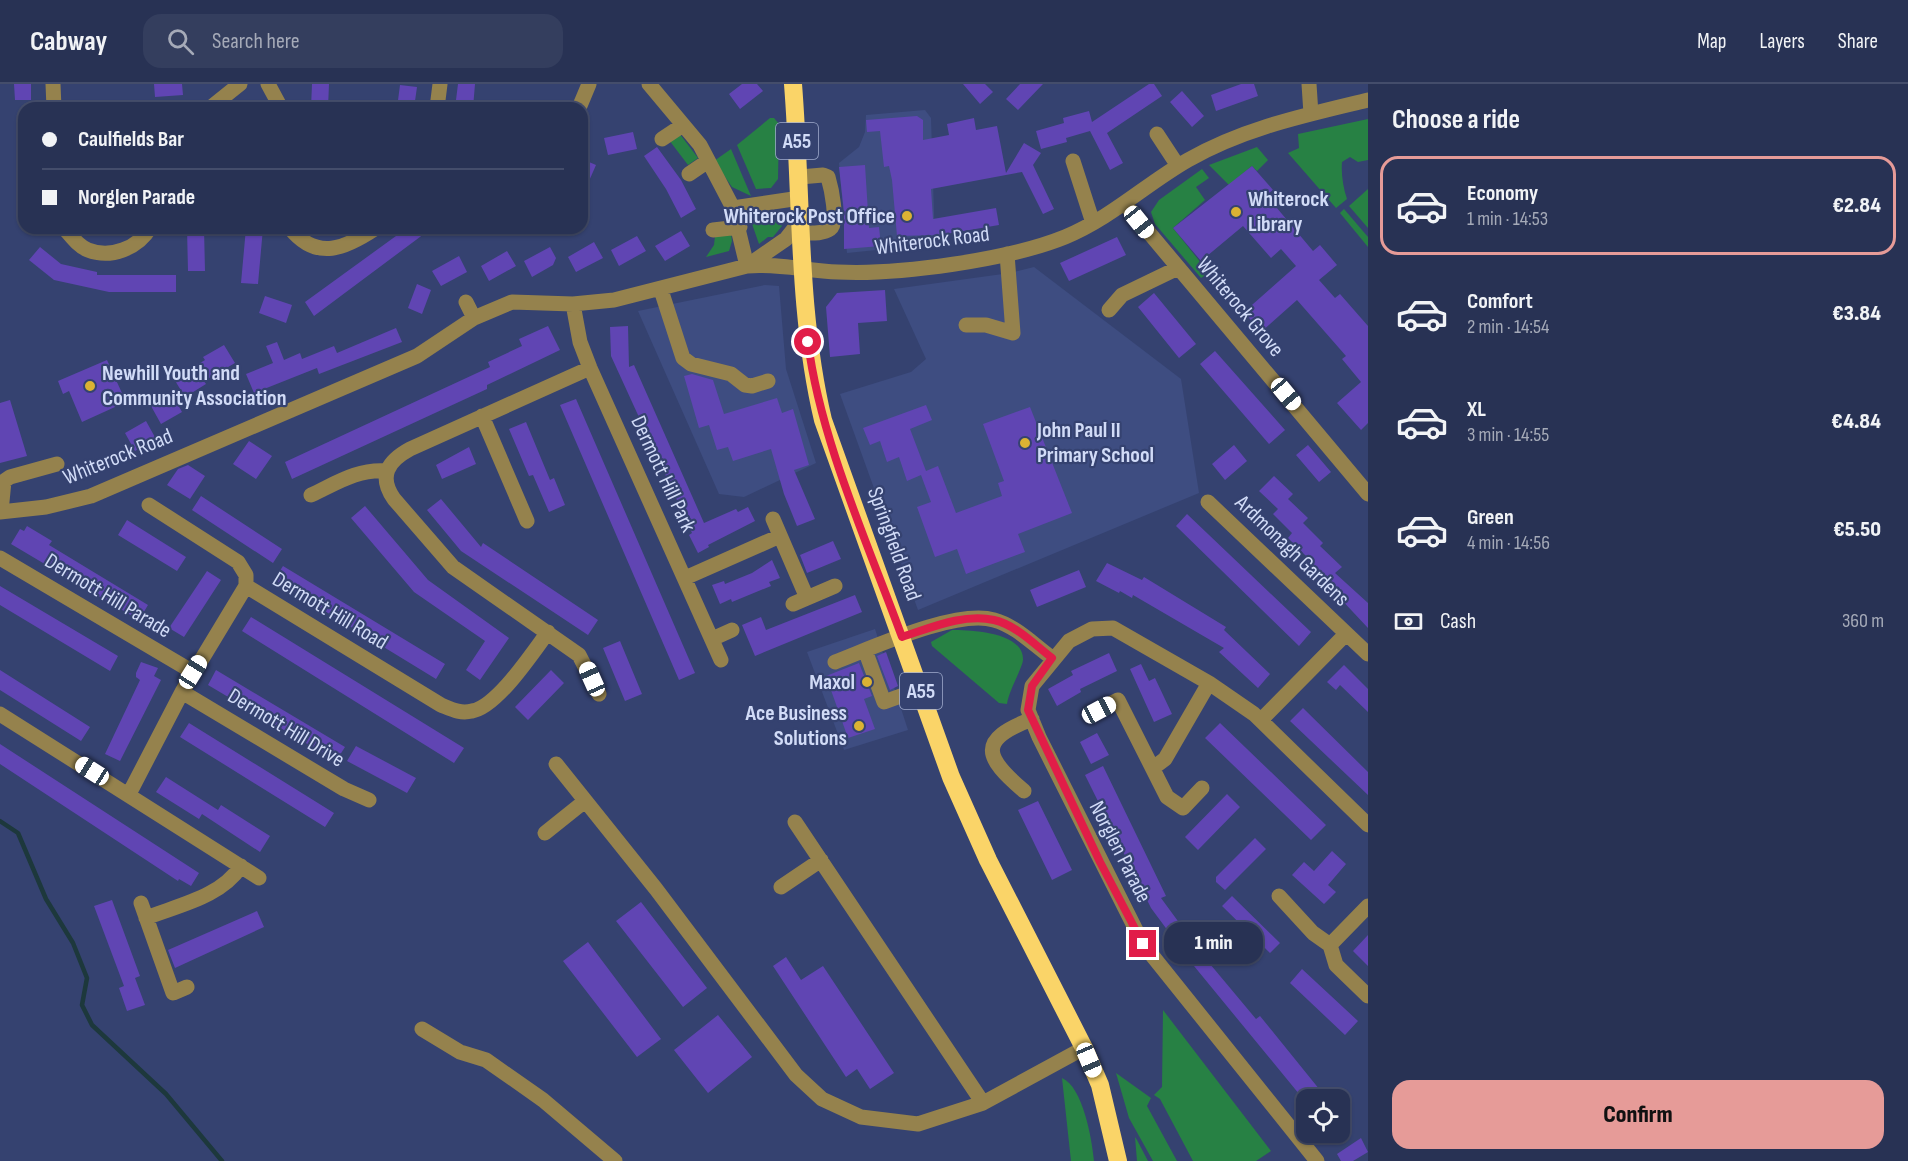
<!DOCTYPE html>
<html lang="en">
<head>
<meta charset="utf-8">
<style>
	:root { --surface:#283254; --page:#343e5e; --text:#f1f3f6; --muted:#a5aab8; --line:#444d6b; --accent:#e69b98 }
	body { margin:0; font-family:"Sofia Sans Condensed",sans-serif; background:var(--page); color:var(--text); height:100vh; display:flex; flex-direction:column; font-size:22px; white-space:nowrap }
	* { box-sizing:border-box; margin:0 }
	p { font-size:20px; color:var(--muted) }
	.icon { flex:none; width:33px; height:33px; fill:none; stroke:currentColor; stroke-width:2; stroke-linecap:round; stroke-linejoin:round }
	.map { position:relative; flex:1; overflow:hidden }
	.side { display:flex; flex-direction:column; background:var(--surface); width:540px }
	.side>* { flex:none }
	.guide { position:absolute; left:18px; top:18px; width:570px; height:132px; border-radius:18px; box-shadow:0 2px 4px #0004,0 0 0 2px var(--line); display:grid; align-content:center; height:132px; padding:0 24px; background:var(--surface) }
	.tools { position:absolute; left:1296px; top:1005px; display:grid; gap:12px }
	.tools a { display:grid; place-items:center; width:54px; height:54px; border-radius:12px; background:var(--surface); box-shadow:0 2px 4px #0004,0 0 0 2px var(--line); font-size:30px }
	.end { position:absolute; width:27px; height:27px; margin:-14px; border:8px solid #e11d48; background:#fff; box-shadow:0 0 0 3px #fff }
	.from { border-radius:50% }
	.bubble { position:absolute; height:42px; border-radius:18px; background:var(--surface); box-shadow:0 2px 4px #0004,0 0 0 2px var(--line); font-size:20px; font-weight:800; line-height:42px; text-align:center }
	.car { position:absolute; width:18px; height:36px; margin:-18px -9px; border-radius:8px; box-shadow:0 0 4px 2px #0007; background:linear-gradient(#fff 24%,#345 0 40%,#fff 0 76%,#345 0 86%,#fff 0) }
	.guide b { display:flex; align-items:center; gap:21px; height:57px; font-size:22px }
	.guide b+b { border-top:2px solid var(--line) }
	.guide i { width:15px; height:15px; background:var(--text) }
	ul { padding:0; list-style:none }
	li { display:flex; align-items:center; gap:18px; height:99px; margin:0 12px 9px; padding:0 12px; border:3px solid transparent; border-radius:18px }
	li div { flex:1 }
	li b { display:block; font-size:22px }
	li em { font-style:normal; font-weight:800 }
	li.active { border-color:var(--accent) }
	li>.icon { width:54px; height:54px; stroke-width:1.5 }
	h2 { padding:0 24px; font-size:27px; line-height:72px }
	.pay { display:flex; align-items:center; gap:15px; height:66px; padding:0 24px; font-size:22px }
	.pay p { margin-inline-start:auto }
	.button { display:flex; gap:12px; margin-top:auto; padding:12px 24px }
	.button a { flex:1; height:69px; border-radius:18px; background:var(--accent); color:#111; font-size:24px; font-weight:800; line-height:69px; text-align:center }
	header { display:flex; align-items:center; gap:36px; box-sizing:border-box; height:84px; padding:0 30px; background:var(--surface); border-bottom:2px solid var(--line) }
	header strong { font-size:28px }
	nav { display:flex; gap:33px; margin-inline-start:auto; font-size:21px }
	.search { width:420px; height:54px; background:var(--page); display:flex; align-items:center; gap:15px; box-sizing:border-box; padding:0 21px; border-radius:18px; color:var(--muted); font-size:22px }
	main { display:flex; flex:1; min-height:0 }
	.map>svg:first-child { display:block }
</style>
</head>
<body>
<header>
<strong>Cabway</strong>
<div class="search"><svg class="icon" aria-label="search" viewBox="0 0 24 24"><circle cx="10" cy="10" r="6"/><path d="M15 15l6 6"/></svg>Search here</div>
<nav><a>Map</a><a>Layers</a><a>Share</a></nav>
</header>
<main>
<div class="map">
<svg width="1368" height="1077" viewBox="0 0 1368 1077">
	<rect width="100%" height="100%" fill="#354270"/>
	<path fill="#3e4d81" d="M 925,26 L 931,34 L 935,160 L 847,169 L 839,79 L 859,63 L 865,48 L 866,31 Z
		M 1034,183 L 1181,295 L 1199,409 L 918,526 L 840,310 L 911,288 L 926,275 L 894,205 L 1010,189 Z
		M 765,201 L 779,202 L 786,285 L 816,379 L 744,413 L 719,410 L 638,227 Z
		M 875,545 L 908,646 L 844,666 L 807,568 Z"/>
	<path fill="#278144" d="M 770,34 L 774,34 L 779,40 L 778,95 L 771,104 L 756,105 L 737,61 Z
		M 1368,35 L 1368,76 L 1358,78 L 1350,73 L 1342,78 C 1341,89 1343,103 1347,115 L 1336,124 L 1288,69 L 1299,64 L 1298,50 Z
		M 679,49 L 698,74 L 688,81 L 669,56 Z
		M 1257,63 L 1268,76 L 1257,87 L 1252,82 L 1229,101 L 1209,81 Z
		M 731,65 L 751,112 L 732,103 L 714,77 Z
		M 1202,85 L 1209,94 L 1196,103 L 1205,116 L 1173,144 L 1209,189 L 1201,194 L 1155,140 L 1151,128 L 1159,116 Z
		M 1368,105 L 1368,144 L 1349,122 Z
		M 1344,125 L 1368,153 L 1368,163 L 1340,129 Z
		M 767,127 L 778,131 L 782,142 L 773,153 L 768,153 L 759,160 L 752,140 L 755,133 Z
		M 731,150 L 732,157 L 729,167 L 706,173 L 714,161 L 715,152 Z
		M 952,546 C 971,546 1024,548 1023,576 C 1022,585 1009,606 1007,620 L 999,619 L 932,562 L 931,558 Z
		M 1163,926 L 1271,1067 L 1256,1077 L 1193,1077 L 1160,1015 L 1154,1011 L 1162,1003 Z
		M 1116,989 L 1151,1014 L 1147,1022 L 1177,1077 L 1153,1077 L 1129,1034 Z
		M 1062,994 C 1083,1003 1092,1055 1094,1077 L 1071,1077 Z
		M 1135,1053 L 1137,1056 L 1148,1077 L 1137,1077 Z"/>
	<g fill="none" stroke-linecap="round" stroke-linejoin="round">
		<path stroke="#1d383c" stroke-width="4.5" d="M 0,737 L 18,749 L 46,815 L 73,859 L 87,894 L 82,921 L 92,941 L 166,1010 L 222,1077"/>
	</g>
	<path fill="#6045b3" d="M 14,0 L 31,0 L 31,16 L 15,16 Z
		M 154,0 L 182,0 L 183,11 L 155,13 Z
		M 312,0 L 329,0 L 328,24 L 311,24 Z
		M 458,0 L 475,0 L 473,24 L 455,24 Z
		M 742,0 L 757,0 L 763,7 L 740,25 L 729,10 Z
		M 963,0 L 985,0 L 993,8 L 980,20 Z
		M 1020,0 L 1043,0 L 1018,26 L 1006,15 Z
		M 1149,0 L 1154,0 L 1162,12 L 1107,49 L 1123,79 L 1110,86 L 1090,47 L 1066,54 L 1067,58 L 1041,65 L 1036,47 L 1064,39 L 1063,34 L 1089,27 L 1092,38 Z
		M 1241,0 L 1254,0 L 1258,12 L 1216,27 L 1211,11 Z
		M 400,1 L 417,3 L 414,24 L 397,24 Z
		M 1182,7 L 1204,32 L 1192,43 L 1170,18 Z
		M 917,32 L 923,36 L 923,56 L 949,51 L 947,40 L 974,34 L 976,46 L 997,42 L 1006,89 L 1024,59 L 1041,69 L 1033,81 L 1054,125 L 1043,130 L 1022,88 L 931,105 L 933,135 L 996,124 L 999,141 L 940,151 L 897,152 L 892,96 L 889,82 L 884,83 L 880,47 L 867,48 L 866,36 Z
		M 633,48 L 637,65 L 608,71 L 604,54 Z
		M 657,63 L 681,96 L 696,125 L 681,134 L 666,105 L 644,72 Z
		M 582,75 L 596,81 L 582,113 Z
		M 865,81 L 869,144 L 879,143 L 881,162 L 844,165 L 844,128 L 839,83 Z
		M 1252,82 L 1273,106 L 1266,111 L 1313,167 L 1320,161 L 1337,181 L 1319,196 L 1335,214 L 1340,210 L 1368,242 L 1368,339 L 1361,346 L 1337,319 L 1361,298 L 1342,275 L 1346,272 L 1297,216 L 1261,248 L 1244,228 L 1296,182 L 1281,165 L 1271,174 L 1243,142 L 1201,177 L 1173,144 Z
		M 187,144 L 204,144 L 205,187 L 188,187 Z
		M 246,144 L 263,144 L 258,200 L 241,199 Z
		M 407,144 L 432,144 L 314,232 L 305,218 Z
		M 681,147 L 690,162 L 665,177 L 655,162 Z
		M 637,152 L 646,167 L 619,182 L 611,166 Z
		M 1117,153 L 1126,171 L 1069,197 L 1060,179 Z
		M 594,158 L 603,174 L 576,188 L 568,173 Z
		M 40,163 L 61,180 L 97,188 L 97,191 L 176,191 L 176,208 L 109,208 L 54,196 L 29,176 Z
		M 550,163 L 556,174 L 553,181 L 532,193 L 524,177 Z
		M 507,167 L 516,182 L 489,197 L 481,182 Z
		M 459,172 L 467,188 L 441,202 L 432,187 Z
		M 417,200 L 431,206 L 422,230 L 408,224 Z
		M 885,206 L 887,237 L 858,239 L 860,270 L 830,273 L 826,223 L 837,209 Z
		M 1154,209 L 1196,260 L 1179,274 L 1138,223 Z
		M 265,212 L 292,221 L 286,239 L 259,229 Z
		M 548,242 L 560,266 L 487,301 L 487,305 L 292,395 L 285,378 L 490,283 L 488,278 L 522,262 L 519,255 Z
		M 628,242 L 629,283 L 634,281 L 704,439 L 736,425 L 738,428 L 748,423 L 755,437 L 708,461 L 709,463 L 698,469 L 689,451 L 692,449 L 611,272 L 610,243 Z
		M 396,244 L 402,258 L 319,290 L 317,284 L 254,309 L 246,290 L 273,279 L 266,262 L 277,258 L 284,276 L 300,269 L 302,275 L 334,262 L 337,269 Z
		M 224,261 L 235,279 L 204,297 L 206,300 L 185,313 L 174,295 L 205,276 L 203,273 Z
		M 1215,267 L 1285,346 L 1269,360 L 1200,280 Z
		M 107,276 L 126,318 L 82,338 L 69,307 L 63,310 L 58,297 Z
		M 692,290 L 713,296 L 724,330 L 777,314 L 782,329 L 793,325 L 809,381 L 794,386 L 815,435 L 797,442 L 784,410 L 771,365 L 733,377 L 728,363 L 717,366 L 709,341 L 699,344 L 684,292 Z
		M 172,310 L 182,328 L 161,340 L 151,322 Z
		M 576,315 L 695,589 L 679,596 L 560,321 Z
		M 10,316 L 27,372 L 0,379 L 0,319 Z
		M 926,321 L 932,336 L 910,345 L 926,387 L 938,382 L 956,429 L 1002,412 L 998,399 L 1004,397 L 983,340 L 1030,323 L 1072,429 L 1018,450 L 1025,468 L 966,490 L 957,465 L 935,473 L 917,423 L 931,418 L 921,391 L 907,397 L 899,373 L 887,378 L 880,357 L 870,361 L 863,344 Z
		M 146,337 L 156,355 L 135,367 L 125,349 Z
		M 526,338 L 550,396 L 554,394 L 565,421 L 549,428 L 533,391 L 529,392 L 509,345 Z
		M 249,357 L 272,372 L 256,395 L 233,380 Z
		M 1234,361 L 1247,377 L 1225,396 L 1212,380 Z
		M 1308,361 L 1331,388 L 1319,398 L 1296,371 Z
		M 469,363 L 476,380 L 442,395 L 436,381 Z
		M 188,381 L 205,392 L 190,415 L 167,401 L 178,385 Z
		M 1274,392 L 1293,410 L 1288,415 L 1308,434 L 1303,439 L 1323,459 L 1320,462 L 1342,483 L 1335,489 L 1368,519 L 1368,544 L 1307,479 L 1310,476 L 1288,454 L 1292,449 L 1273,430 L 1278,425 L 1259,407 Z
		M 201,412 L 282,465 L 273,479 L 192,426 Z
		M 441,415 L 481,463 L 483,459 L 598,536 L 588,551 L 461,467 L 427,426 Z
		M 365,422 L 428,496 L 509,554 L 480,596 L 466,586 L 485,557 L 414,508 L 351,434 Z
		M 1187,430 L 1311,548 L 1299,562 L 1176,442 Z
		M 127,436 L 186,473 L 177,487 L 118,451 Z
		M 27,442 L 52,457 L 49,461 L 148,521 L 139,536 L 11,460 L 20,445 L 24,447 Z
		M 833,457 L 841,475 L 807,489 L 800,471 Z
		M 772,476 L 780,494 L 769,498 L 771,502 L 732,518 L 731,515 L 720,520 L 712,501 L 724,497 L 725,500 L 752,489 Z
		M 1107,479 L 1142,496 L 1144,493 L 1226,543 L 1224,546 L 1270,590 L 1258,604 L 1219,568 L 1224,564 L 1133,511 L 1132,514 L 1120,507 L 1119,509 L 1096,497 Z
		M 283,482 L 445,580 L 436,595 L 274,496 Z
		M 1079,486 L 1086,503 L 1037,523 L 1030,506 Z
		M 207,487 L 221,496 L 184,553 L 169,544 Z
		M 0,502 L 118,572 L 110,587 L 0,521 Z
		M 855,511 L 862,528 L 755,572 L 742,541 L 761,533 L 766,546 Z
		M 251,533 L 464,664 L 454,679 L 242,547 Z
		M 620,557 L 642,610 L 625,617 L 603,564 Z
		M 886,568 L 898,602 L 890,606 L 877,572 Z
		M 1109,569 L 1117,587 L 1080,605 L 1081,608 L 1057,622 L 1048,605 L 1073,591 L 1071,587 Z
		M 141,578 L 158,584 L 154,592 L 161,596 L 120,677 L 105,670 L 140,596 L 136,593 L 136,589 Z
		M 859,579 L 872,612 L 864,615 L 875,645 L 848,654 L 826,592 Z
		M 1141,580 L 1149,597 L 1155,594 L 1172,630 L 1154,638 L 1130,585 Z
		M 1344,581 L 1368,605 L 1368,628 L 1340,601 L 1336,606 L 1327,598 Z
		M 0,586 L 90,643 L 81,657 L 0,606 Z
		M 216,586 L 345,663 L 336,677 L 208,601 Z
		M 551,586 L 564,599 L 528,636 L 515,623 Z
		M 1303,624 L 1368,688 L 1368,711 L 1290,637 Z
		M 189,639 L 334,729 L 325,743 L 180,653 Z
		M 1220,639 L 1326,741 L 1311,756 L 1205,654 Z
		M 1097,649 L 1109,671 L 1091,680 L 1080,658 Z
		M 0,660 L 199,789 L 191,802 L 179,795 L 178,797 L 0,680 Z
		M 356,662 L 416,694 L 407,709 L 347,677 Z
		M 1103,682 L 1166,812 L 1161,814 L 1205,874 L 1256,935 L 1260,932 L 1328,1016 L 1304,1016 L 1194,882 L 1151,824 L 1085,691 Z
		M 166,693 L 218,726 L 221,721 L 270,752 L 260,768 L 202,730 L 199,735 L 156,708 Z
		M 1227,710 L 1240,723 L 1198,766 L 1185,753 Z
		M 1038,717 L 1072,786 L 1052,796 L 1018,726 Z
		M 1255,754 L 1266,765 L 1225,806 L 1216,798 L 1216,793 Z
		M 1332,767 L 1346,780 L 1328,801 L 1336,808 L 1324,820 L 1292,791 L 1304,778 L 1314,787 Z
		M 1232,812 L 1280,859 L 1270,869 L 1222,822 Z
		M 112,816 L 140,892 L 135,894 L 145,921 L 127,927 L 119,904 L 124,902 L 94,822 Z
		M 641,818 L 707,904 L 683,923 L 616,837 Z
		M 257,827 L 264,843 L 175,884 L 168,866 Z
		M 1368,851 L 1368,882 L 1353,867 Z
		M 588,858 L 661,955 L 637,973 L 563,877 Z
		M 786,873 L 801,896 L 823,882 L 894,989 L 870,1005 L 857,985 L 846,993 L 773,882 Z
		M 1302,885 L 1358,937 L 1345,951 L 1290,899 Z
		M 718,931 L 752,973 L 708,1009 L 674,966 Z
		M 1361,1054 L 1368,1068 L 1353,1077 L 1341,1077 L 1337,1070 Z"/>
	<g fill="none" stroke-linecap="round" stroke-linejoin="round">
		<path stroke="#95824d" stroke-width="15" d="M 53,0 L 54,24
			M 268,0 L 281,24
			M 649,0 L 700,61 L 733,124 L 747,182 L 786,155 L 801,136
			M 1309,0 L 1311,30
			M 210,24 L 240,0
			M 437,24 L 440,0
			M 579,24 L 589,0
			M 1157,50 L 1178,82
			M 662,55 L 683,41
			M 1073,77 L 1093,139
			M 689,90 L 708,77
			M 800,93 L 823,91 L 828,93 C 831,103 839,139 830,145 C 823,150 811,149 802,149
			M 1125,120 L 1368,410
			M 733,124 L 800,114
			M 64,144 C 71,152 78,162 88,166 C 111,175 138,164 150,144
			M 290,144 C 317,178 346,164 376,144
			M 713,146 L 740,143
			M 661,206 L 683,274 L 691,280 L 731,290 L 745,301 L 752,302 L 768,297
			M 466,218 L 474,234
			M 573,220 L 580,258 L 590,284 L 721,576
			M 1109,226 L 1122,211 L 1178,184
			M 966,241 L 986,241 L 1013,249 L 1007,170
			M 590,284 L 410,365 C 388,377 378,392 394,415 L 453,483 L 579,571 L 599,610
			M 482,332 L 527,437
			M 311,411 C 337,399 357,385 386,387
			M 1208,418 L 1368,570
			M 149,421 L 238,478 L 246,491 L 246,502
			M 0,428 L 46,423 L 91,412 L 417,272 L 474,234 L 512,218 L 573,220 L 614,216 L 747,182 C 778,179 807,187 838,188 C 899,191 1008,176 1065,153 C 1111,134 1146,100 1188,76 C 1244,44 1306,31 1368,16
			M 1,428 L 4,397 L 10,393 L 57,380
			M 773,435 L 807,514
			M 0,474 L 193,588
			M 685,494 L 780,452
			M 793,520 L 835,502
			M 712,555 L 732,546
			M 865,566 L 884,618 L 920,605
			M 835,578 C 872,564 956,525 994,536 C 1016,542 1034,561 1052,574
			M 182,608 L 344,705 L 369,716
			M 1099,626 L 1118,616 L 1167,713 L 1183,724 L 1202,704
			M 0,630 L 259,794
			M 1261,636 L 1346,550
			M 556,680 L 656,805 L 796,991 L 822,1015 L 861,1033 L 918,1040 L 983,1019 L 1084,964
			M 1153,684 L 1165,675 L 1209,599
			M 1024,707 C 984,673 977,656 1032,635
			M 129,710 L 182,608 L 246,502 L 441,621 C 451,625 460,630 472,627 C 497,623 533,568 548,548
			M 795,738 L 983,1019
			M 545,749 L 585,717
			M 781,803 L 821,776
			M 1279,812 L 1313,849 L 1330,861 L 1336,881 L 1368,912
			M 141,819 L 173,909 L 187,903
			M 146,834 C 179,821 221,813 241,782
			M 1330,861 L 1368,822
			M 422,945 L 460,968 L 486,976 L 543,1016 L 615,1077
			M 1317,1077 L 1143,860 L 1039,653 L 1028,626 L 1032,602 L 1069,557 L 1092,545 L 1113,544 L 1209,599 L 1254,630 L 1368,741"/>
		<path stroke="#fad468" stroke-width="18" d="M 793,0 C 802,112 797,226 823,336 L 951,693 L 988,776 L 1084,964 L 1100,1001 L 1118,1077"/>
	</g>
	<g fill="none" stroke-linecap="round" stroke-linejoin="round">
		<path stroke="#e11d48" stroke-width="8" d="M 808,258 C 820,355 868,460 902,553 C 930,544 964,529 994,536 C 1016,541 1035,561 1052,574 L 1032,602 L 1028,626 L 1100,778 L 1143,860"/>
	</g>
	<g fill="#dbb233" stroke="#354270" stroke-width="2">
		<circle cx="1236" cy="128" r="6"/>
		<circle cx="907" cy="132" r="6"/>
		<circle cx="90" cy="302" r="6"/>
		<circle cx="1025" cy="359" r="6"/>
		<circle cx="867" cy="598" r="6"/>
		<circle cx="859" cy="642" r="6"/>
	</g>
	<g text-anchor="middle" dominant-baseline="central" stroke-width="4.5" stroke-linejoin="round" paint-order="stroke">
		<g fill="#354270" stroke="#a2adce" stroke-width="1.5">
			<rect x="776" y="39" width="42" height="36" rx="4.5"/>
			<rect x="900" y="589" width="42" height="36" rx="4.5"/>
		</g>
		<g font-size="21" font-weight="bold" fill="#d1dbf7">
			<text x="797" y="57">A55</text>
			<text x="921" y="607">A55</text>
		</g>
		<g font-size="22" font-weight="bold" fill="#d1dbf7" stroke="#354270" text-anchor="start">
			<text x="1248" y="115">Whiterock<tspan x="1248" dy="25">Library</tspan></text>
			<text x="895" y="132" text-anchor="end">Whiterock Post Office</text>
			<text x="102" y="289">Newhill Youth and<tspan x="102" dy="25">Community Association</tspan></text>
			<text x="1037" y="346">John Paul II<tspan x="1037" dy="25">Primary School</tspan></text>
			<text x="855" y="598" text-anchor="end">Maxol</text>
			<text x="847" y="629" text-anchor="end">Ace Business<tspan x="847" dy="25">Solutions</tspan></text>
		</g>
		<g font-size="22" fill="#d1dbf7" stroke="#354270">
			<text transform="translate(932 157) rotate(-7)">Whiterock Road</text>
			<text transform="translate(1240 223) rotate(50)">Whiterock Grove</text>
			<text transform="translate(118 373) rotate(-22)">Whiterock Road</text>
			<text transform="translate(663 390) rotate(65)">Dermott Hill Park</text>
			<text transform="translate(894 460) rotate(70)">Springfield Road</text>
			<text transform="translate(1292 467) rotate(44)">Ardmonagh Gardens</text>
			<text transform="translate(108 512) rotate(31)">Dermott Hill Parade</text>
			<text transform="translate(330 527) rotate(31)">Dermott Hill Road</text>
			<text transform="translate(286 644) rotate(31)">Dermott Hill Drive</text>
			<text transform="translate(1120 768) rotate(63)">Norglen Parade</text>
		</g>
	</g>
</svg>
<div class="tools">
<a><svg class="icon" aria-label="locate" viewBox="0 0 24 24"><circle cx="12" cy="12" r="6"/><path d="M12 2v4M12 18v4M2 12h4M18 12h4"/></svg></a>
</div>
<i class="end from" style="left:808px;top:258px"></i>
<i class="end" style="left:1143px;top:860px"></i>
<div class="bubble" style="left:1164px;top:838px;width:99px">1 min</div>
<i class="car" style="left:1139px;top:138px;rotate:141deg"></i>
<i class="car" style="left:1286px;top:310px;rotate:140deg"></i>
<i class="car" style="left:193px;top:588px;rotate:32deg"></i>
<i class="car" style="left:592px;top:595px;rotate:336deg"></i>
<i class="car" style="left:1099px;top:626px;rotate:62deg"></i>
<i class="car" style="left:92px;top:687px;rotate:302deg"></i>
<i class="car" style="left:1089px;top:976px;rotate:157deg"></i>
<div class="guide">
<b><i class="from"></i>Caulfields Bar</b>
<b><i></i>Norglen Parade</b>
</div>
</div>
<section class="side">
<h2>Choose a ride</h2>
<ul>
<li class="active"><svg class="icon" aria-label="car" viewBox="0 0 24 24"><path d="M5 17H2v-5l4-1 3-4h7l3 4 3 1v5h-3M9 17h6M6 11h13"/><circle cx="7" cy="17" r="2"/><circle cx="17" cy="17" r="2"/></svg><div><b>Economy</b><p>1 min · 14:53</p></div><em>€2.84</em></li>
<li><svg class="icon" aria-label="car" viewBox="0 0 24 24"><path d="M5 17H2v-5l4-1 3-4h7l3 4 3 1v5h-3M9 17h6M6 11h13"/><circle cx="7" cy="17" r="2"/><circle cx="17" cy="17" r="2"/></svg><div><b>Comfort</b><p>2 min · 14:54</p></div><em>€3.84</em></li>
<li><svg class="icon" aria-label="car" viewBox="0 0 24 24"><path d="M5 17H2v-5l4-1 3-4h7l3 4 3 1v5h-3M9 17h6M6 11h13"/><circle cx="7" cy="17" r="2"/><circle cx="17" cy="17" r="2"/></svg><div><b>XL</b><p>3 min · 14:55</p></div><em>€4.84</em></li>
<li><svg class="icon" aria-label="car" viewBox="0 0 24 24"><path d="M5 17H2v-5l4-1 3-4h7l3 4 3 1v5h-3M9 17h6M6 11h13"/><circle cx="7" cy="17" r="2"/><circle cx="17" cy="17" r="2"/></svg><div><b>Green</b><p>4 min · 14:56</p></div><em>€5.50</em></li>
</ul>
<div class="pay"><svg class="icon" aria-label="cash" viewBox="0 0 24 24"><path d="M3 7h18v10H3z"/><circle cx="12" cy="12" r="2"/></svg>Cash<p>360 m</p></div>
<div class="button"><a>Confirm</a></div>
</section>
</main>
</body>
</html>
